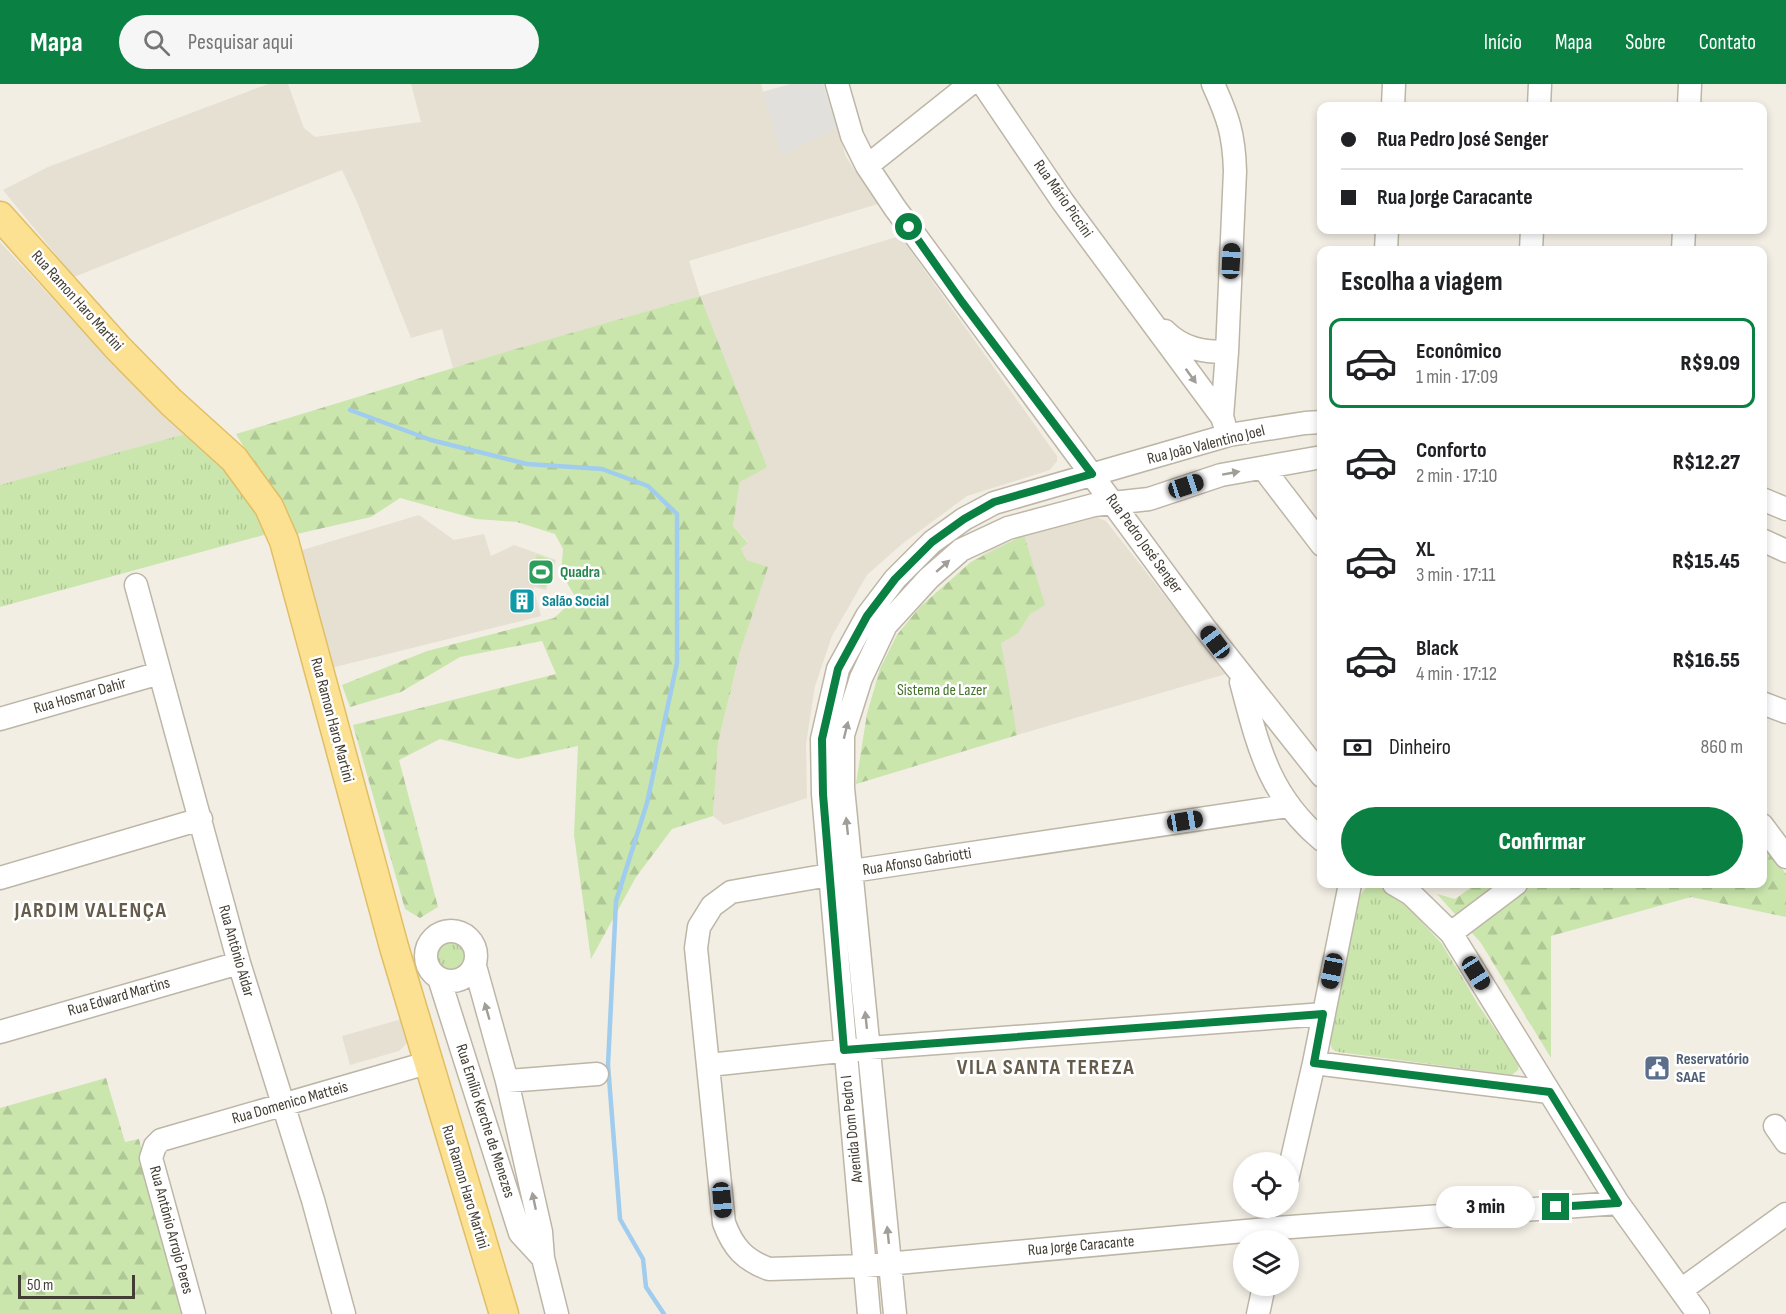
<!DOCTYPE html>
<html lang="pt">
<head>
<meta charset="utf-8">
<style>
	:root { --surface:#fff; --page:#f6f6f6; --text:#202124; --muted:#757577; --line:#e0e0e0; --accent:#0b8043 }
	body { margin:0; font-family:"Sofia Sans Condensed",sans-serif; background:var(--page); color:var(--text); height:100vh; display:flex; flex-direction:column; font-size:22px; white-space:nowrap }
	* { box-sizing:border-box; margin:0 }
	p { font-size:20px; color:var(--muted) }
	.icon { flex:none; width:33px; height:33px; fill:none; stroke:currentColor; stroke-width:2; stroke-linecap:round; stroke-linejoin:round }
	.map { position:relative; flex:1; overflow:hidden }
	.details { position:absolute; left:1317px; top:162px; width:450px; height:642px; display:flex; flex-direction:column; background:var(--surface); border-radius:12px; box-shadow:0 3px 9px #0003 }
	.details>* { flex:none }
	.top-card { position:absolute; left:1317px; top:18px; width:450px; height:132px; border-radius:12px; box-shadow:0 3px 9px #0003; display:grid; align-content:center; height:132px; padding:0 24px; background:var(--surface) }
	.controls { position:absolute; left:1233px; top:1068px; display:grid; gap:12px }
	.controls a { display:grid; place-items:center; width:66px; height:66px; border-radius:50%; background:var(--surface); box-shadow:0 3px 9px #0003; font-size:30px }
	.scale { position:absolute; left:18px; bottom:15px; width:117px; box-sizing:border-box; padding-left:6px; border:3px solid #433e34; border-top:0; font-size:16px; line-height:21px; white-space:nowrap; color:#433e34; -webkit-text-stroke:4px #fff; paint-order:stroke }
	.end { position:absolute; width:27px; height:27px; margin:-14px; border:8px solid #0b8043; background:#fff; box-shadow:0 0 0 3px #fff }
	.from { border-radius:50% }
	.bubble { position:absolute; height:42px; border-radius:21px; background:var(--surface); box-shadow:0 3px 9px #0003; font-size:20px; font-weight:800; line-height:42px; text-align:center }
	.car { position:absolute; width:18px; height:36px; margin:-18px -9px; border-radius:8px; box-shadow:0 0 4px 2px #0007; background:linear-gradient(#222 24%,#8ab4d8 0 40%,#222 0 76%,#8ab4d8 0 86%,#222 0) }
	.top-card b { display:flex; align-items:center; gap:21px; height:57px; font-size:22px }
	.top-card b+b { border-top:2px solid var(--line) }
	.top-card i { width:15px; height:15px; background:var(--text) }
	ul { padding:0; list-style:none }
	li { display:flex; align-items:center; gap:18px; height:90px; margin:0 12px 9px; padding:0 12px; border:3px solid transparent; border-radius:12px }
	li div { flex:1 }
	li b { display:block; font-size:22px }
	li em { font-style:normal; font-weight:800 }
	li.selected { border-color:var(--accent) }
	li>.icon { width:54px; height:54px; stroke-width:1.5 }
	h2 { padding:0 24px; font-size:27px; line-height:72px }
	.pay { display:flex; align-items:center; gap:15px; height:66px; padding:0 24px; font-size:22px }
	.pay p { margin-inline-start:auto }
	.action { display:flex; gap:12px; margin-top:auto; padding:12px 24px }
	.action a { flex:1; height:69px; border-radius:36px; background:var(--accent); color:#fff; font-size:24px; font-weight:800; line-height:69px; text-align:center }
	header { display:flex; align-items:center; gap:36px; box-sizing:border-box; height:84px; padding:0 30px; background:var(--accent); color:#fff }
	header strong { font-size:28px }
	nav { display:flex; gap:33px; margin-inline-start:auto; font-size:21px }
	.search { width:420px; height:54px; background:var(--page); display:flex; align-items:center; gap:15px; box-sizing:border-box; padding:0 21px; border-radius:33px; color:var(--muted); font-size:22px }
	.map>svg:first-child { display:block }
</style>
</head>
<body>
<header>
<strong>Mapa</strong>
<div class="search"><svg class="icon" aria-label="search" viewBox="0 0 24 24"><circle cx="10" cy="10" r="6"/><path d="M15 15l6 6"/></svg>Pesquisar aqui</div>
<nav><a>Início</a><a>Mapa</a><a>Sobre</a><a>Contato</a></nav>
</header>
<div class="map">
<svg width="1786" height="1230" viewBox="0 0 1786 1230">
	<defs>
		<pattern id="forest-firs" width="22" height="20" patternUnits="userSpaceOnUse" patternTransform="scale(1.5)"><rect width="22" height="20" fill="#cae6ad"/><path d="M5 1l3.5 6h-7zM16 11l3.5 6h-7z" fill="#afc695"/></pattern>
		<pattern id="park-tufts" width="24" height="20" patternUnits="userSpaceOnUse" patternTransform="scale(1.5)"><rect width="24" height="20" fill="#cae6ad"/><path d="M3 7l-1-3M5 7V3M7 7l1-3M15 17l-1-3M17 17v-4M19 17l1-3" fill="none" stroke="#afc695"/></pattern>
	</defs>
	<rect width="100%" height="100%" fill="#f2eee4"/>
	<path fill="#e5e0d2" d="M 268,0 L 288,0 L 304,44 L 315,53 L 421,38 L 411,0 L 761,0 L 763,8 L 791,0 L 823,0 L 846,73 L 878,120 L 689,177 L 700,212 L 900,152 L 1057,372 L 1057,377 L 1050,386 L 967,412 L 902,460 L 867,491 L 832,552 L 815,602 L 806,660 L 807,714 L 724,741 L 713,732 L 718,659 L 740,568 L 767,483 L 746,477 L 741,464 L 748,458 L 733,442 L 740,398 L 700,212 L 453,284 L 442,245 L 411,254 L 357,118 L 342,86 L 74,193 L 3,106 L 48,83 Z
		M 0,158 L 77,241 L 185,350 L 0,402 Z
		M 419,431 L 454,456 L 484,450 L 491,472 L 514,461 L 556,476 L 546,506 L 533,503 L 541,532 L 331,584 L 299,467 Z
		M 1092,431 L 1106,437 L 1226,590 L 1017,651 L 856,700 L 867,630 L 880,585 L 897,551 L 920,523 L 971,478 L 992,465 L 1024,451 Z
		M 402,935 L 408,958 L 399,967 L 350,981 L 342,952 Z"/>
	<path fill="#cae6ad" d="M 537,471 L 554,477 L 545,504 L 527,498 Z"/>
	<path fill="url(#forest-firs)" d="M 700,212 L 767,383 L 740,398 L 733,442 L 748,459 L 741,464 L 746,476 L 768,483 L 740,568 L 718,659 L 713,732 L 672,745 L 636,793 L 591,875 L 574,751 L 578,662 L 518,675 L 440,655 L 399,676 L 438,823 L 420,834 L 405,825 L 353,641 L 556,590 L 542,557 L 460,573 L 401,608 L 350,623 L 342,601 L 427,567 L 554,534 L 576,514 L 561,489 L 563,465 L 555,450 L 517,438 L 476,435 L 400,414 L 371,433 L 297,450 L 236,350 L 516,265 Z
		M 1024,451 L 1045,521 L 1030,530 L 1017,550 L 1001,559 L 1017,651 L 856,700 L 867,630 L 880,585 L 897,551 L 920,523 L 971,478 Z
		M 1763,758 L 1786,790 L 1786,833 L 1691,813 L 1551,852 L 1551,974 L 1481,859 L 1437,810 L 1455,815 L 1476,800 L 1762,800 Z
		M 106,994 L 125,1058 L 139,1055 L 182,1230 L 0,1230 L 0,1024 Z"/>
	<path fill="url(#park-tufts)" d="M 185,350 L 224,381 L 271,449 L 0,523 L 0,401 Z
		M 1380,801 L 1408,823 L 1442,860 L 1479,922 L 1519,980 L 1518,986 L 1512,991 L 1338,968 L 1332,965 L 1330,958 L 1360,812 L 1367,802 Z
		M437 871a15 15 0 1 1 30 0a15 15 0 1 1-30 0Z"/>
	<path fill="#e2e0dc" d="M 791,0 L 823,0 L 836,44 L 782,71 L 763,8 Z"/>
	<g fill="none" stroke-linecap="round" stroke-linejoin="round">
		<path stroke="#a0ccee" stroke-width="4.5" d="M 350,326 L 431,356 L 527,380 L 602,385 L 648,402 L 677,430 L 677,579 L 647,719 L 616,817 L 608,981 L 620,1135 L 643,1175 L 646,1203 L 664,1230"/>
		<defs>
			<path id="minor" d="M 837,0 L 852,52 L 867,82 L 895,124 L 1204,543 L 1322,692
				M 983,0 L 1063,118 L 1222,333
				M 1213,0 C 1228,33 1234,50 1235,87 L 1227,268 L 1222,333 L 1224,339
				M 1393,22 L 1394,0
				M 1539,22 L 1540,0
				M 1689,22 L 1690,0
				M 867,82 L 970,0
				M 1386,166 L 1387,146
				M 1531,166 L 1532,146
				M 1683,166 L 1684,146
				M 1165,247 C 1183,265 1203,268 1227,268
				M 1263,384 L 1322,461
				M 1762,415 L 1786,425
				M 1762,456 L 1786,467
				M 136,501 L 239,879 L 313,1116 L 344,1230
				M 1241,598 C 1258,662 1269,712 1322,756
				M 1762,619 L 1786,628
				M 0,635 L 160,589
				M 1287,722 L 852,787 L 731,808 L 712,822 L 699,843 L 696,864 L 724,1139 C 733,1163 744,1176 769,1185 L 865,1182 L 1277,1144 L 1618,1119
				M 1762,741 L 1786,773
				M 0,794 L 201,735
				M 1394,800 L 1411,810 L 1451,849 L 1618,1119 L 1698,1230
				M426 872a25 25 0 1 1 50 0a25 25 0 1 1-50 0Z
				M 1451,849 L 1516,800
				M 475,882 L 507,997 L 541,1148 L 543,1174 L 557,1230
				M 439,894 L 520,1149 L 543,1174
				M 0,948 L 239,879
				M 1314,979 L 1549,1008
				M 709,981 L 869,964 L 1324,930
				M 507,997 L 597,990
				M 1775,1042 L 1786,1058
				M 1288,1092 L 1314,979 L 1350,800
				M 1681,1206 L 1786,1130
				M 194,1230 L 151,1074 L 155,1062 L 161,1056 L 427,979
				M 869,1230 L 823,710 L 822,655 L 838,585 L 867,532 L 895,495 L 932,458 L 964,435 L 994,419 L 1229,351 L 1305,339 L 1322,338
				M 895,1230 L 843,704 L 843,651 L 861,594 L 886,541 L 929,494 L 961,466 L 1008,444 L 1094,421 L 1149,415 L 1221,391 L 1322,373
				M 1258,1230 L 1264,1202"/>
			<path id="major" d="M 0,132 L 118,264 L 171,318 L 234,375 L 269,423 L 284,457 L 394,863 L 504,1230"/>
		</defs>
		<use href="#minor" stroke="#bdb6a7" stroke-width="25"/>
		<use href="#major" stroke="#e1be63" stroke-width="31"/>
		<use href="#minor" stroke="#fff" stroke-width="22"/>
		<use href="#major" stroke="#fce192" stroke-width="28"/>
	</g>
	<defs><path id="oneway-solid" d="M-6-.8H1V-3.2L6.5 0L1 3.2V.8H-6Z" transform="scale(1.5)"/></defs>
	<g fill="#a19e9a">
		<use href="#oneway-solid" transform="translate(1191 292) rotate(54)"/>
		<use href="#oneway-solid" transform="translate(1231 389) rotate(-10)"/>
		<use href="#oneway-solid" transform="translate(943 482) rotate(-41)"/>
		<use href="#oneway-solid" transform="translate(846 646) rotate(-76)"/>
		<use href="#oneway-solid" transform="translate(847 742) rotate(-96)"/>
		<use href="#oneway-solid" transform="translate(487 927) rotate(-106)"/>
		<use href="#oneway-solid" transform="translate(866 936) rotate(-96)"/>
		<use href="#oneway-solid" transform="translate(534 1117) rotate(-102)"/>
		<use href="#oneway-solid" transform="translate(888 1151) rotate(-96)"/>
	</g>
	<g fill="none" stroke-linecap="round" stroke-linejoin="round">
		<path stroke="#0b8043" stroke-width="8" d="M 909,143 L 962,218 L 1092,390 L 994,418 L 964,435 L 932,458 L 895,495 L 867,532 L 838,585 L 822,655 L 823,710 L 844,966 L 1323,930 L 1314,979 L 1550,1008 L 1618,1119 L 1556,1123"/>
	</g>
	<defs>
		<symbol id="stadium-square" viewBox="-11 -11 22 22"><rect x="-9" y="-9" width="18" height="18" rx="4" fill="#2e9e5b" stroke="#fff"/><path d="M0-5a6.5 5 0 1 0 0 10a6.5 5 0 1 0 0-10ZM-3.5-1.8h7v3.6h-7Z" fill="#fff"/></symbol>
		<symbol id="building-square" viewBox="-11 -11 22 22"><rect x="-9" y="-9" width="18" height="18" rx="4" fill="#0f9aa8" stroke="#fff"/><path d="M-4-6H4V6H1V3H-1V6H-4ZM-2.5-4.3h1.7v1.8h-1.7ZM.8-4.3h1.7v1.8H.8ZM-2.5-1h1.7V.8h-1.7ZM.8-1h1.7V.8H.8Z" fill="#fff"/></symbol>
		<symbol id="civic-square" viewBox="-11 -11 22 22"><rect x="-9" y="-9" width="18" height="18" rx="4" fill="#5c6f8a" stroke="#fff"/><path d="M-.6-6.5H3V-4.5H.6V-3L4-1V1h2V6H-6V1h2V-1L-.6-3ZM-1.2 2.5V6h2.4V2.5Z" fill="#fff"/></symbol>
	</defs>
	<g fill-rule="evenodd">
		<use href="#stadium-square" x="526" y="473" width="30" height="30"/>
		<use href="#building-square" x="507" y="502" width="30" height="30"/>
		<use href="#civic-square" x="1642" y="969" width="30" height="30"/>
	</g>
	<g text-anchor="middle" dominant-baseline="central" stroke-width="5" stroke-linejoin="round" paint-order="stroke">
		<g font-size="16" fill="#433e34" stroke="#fff">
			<text transform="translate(1063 115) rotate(55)">Rua Mário Piccini</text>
			<text transform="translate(77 217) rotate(48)">Rua Ramon Haro Martini</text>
			<text transform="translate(1206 361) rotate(-14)">Rua João Valentino Joel</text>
			<text transform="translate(1144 460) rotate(54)">Rua Pedro José Senger</text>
			<text transform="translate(80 612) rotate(-16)">Rua Hosmar Dahir</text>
			<text transform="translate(332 636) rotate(75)">Rua Ramon Haro Martini</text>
			<text transform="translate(917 778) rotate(-9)">Rua Afonso Gabriotti</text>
			<text transform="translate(236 867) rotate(74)">Rua Antônio Aidar</text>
			<text transform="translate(119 913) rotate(-16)">Rua Edward Martins</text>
			<text transform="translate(290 1019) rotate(-16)">Rua Domenico Matteis</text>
			<text transform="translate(485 1037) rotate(72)">Rua Emílio Kerche de Menezes</text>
			<text transform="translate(852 1045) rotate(-96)">Avenida Dom Pedro I</text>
			<text transform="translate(465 1103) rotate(73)">Rua Ramon Haro Martini</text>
			<text transform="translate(171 1146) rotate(75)">Rua Antônio Arrojo Peres</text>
			<text transform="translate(1081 1162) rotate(-5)">Rua Jorge Caracante</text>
		</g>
		<g font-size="16" font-weight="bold" fill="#27864d" stroke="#fff" text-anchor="start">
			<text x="560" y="488">Quadra</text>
		</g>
		<g font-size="16" font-weight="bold" fill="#0d838f" stroke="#fff" text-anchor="start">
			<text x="542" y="517">Salão Social</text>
		</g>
		<g font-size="16" fill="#437329" stroke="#fff">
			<text x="942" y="606">Sistema de Lazer</text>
		</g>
		<g font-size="16" font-weight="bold" fill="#4e5e75" stroke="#fff" text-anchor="start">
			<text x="1676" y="975">Reservatório<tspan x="1676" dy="18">SAAE</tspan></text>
		</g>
		<g font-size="22" font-weight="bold" letter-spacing="1.5" fill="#665c4b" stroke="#fff">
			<text x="91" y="826">JARDIM VALENÇA</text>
			<text x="1046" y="983">VILA SANTA TEREZA</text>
		</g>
	</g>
</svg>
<div class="controls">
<a><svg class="icon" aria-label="locate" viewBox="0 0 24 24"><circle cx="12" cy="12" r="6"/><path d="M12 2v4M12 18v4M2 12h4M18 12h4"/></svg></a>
<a><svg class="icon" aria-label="layers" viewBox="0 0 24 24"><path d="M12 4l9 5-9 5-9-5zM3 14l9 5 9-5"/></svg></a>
</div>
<div class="scale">50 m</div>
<i class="end from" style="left:909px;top:143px"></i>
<i class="end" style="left:1556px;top:1123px"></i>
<div class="bubble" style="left:1436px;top:1102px;width:99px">3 min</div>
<i class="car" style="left:1231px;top:177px;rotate:3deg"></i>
<i class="car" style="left:1186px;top:402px;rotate:72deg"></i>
<i class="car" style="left:1215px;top:558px;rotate:323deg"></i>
<i class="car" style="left:1185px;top:737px;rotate:81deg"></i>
<i class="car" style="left:1332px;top:887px;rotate:191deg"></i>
<i class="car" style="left:1476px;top:889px;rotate:148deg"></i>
<i class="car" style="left:722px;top:1116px;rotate:175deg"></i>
<div class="top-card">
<b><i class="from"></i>Rua Pedro José Senger</b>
<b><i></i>Rua Jorge Caracante</b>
</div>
<section class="details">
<h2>Escolha a viagem</h2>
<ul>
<li class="selected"><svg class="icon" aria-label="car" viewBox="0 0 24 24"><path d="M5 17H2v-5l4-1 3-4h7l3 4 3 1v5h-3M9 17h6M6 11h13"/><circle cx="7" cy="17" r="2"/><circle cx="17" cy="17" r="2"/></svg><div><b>Econômico</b><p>1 min · 17:09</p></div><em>R$9.09</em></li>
<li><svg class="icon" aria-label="car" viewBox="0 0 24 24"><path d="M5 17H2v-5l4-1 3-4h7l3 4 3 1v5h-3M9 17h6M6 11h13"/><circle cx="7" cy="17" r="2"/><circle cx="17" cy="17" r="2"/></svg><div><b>Conforto</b><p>2 min · 17:10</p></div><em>R$12.27</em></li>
<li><svg class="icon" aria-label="car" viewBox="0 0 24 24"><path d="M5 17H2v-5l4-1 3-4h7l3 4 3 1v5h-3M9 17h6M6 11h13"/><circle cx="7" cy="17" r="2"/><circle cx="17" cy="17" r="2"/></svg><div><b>XL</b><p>3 min · 17:11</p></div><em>R$15.45</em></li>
<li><svg class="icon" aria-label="car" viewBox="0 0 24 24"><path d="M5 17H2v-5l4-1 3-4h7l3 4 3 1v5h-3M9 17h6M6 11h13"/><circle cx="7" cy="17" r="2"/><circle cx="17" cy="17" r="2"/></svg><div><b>Black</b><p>4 min · 17:12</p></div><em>R$16.55</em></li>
</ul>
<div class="pay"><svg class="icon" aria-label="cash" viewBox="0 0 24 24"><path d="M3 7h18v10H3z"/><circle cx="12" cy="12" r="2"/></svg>Dinheiro<p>860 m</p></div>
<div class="action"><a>Confirmar</a></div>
</section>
</div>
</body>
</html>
